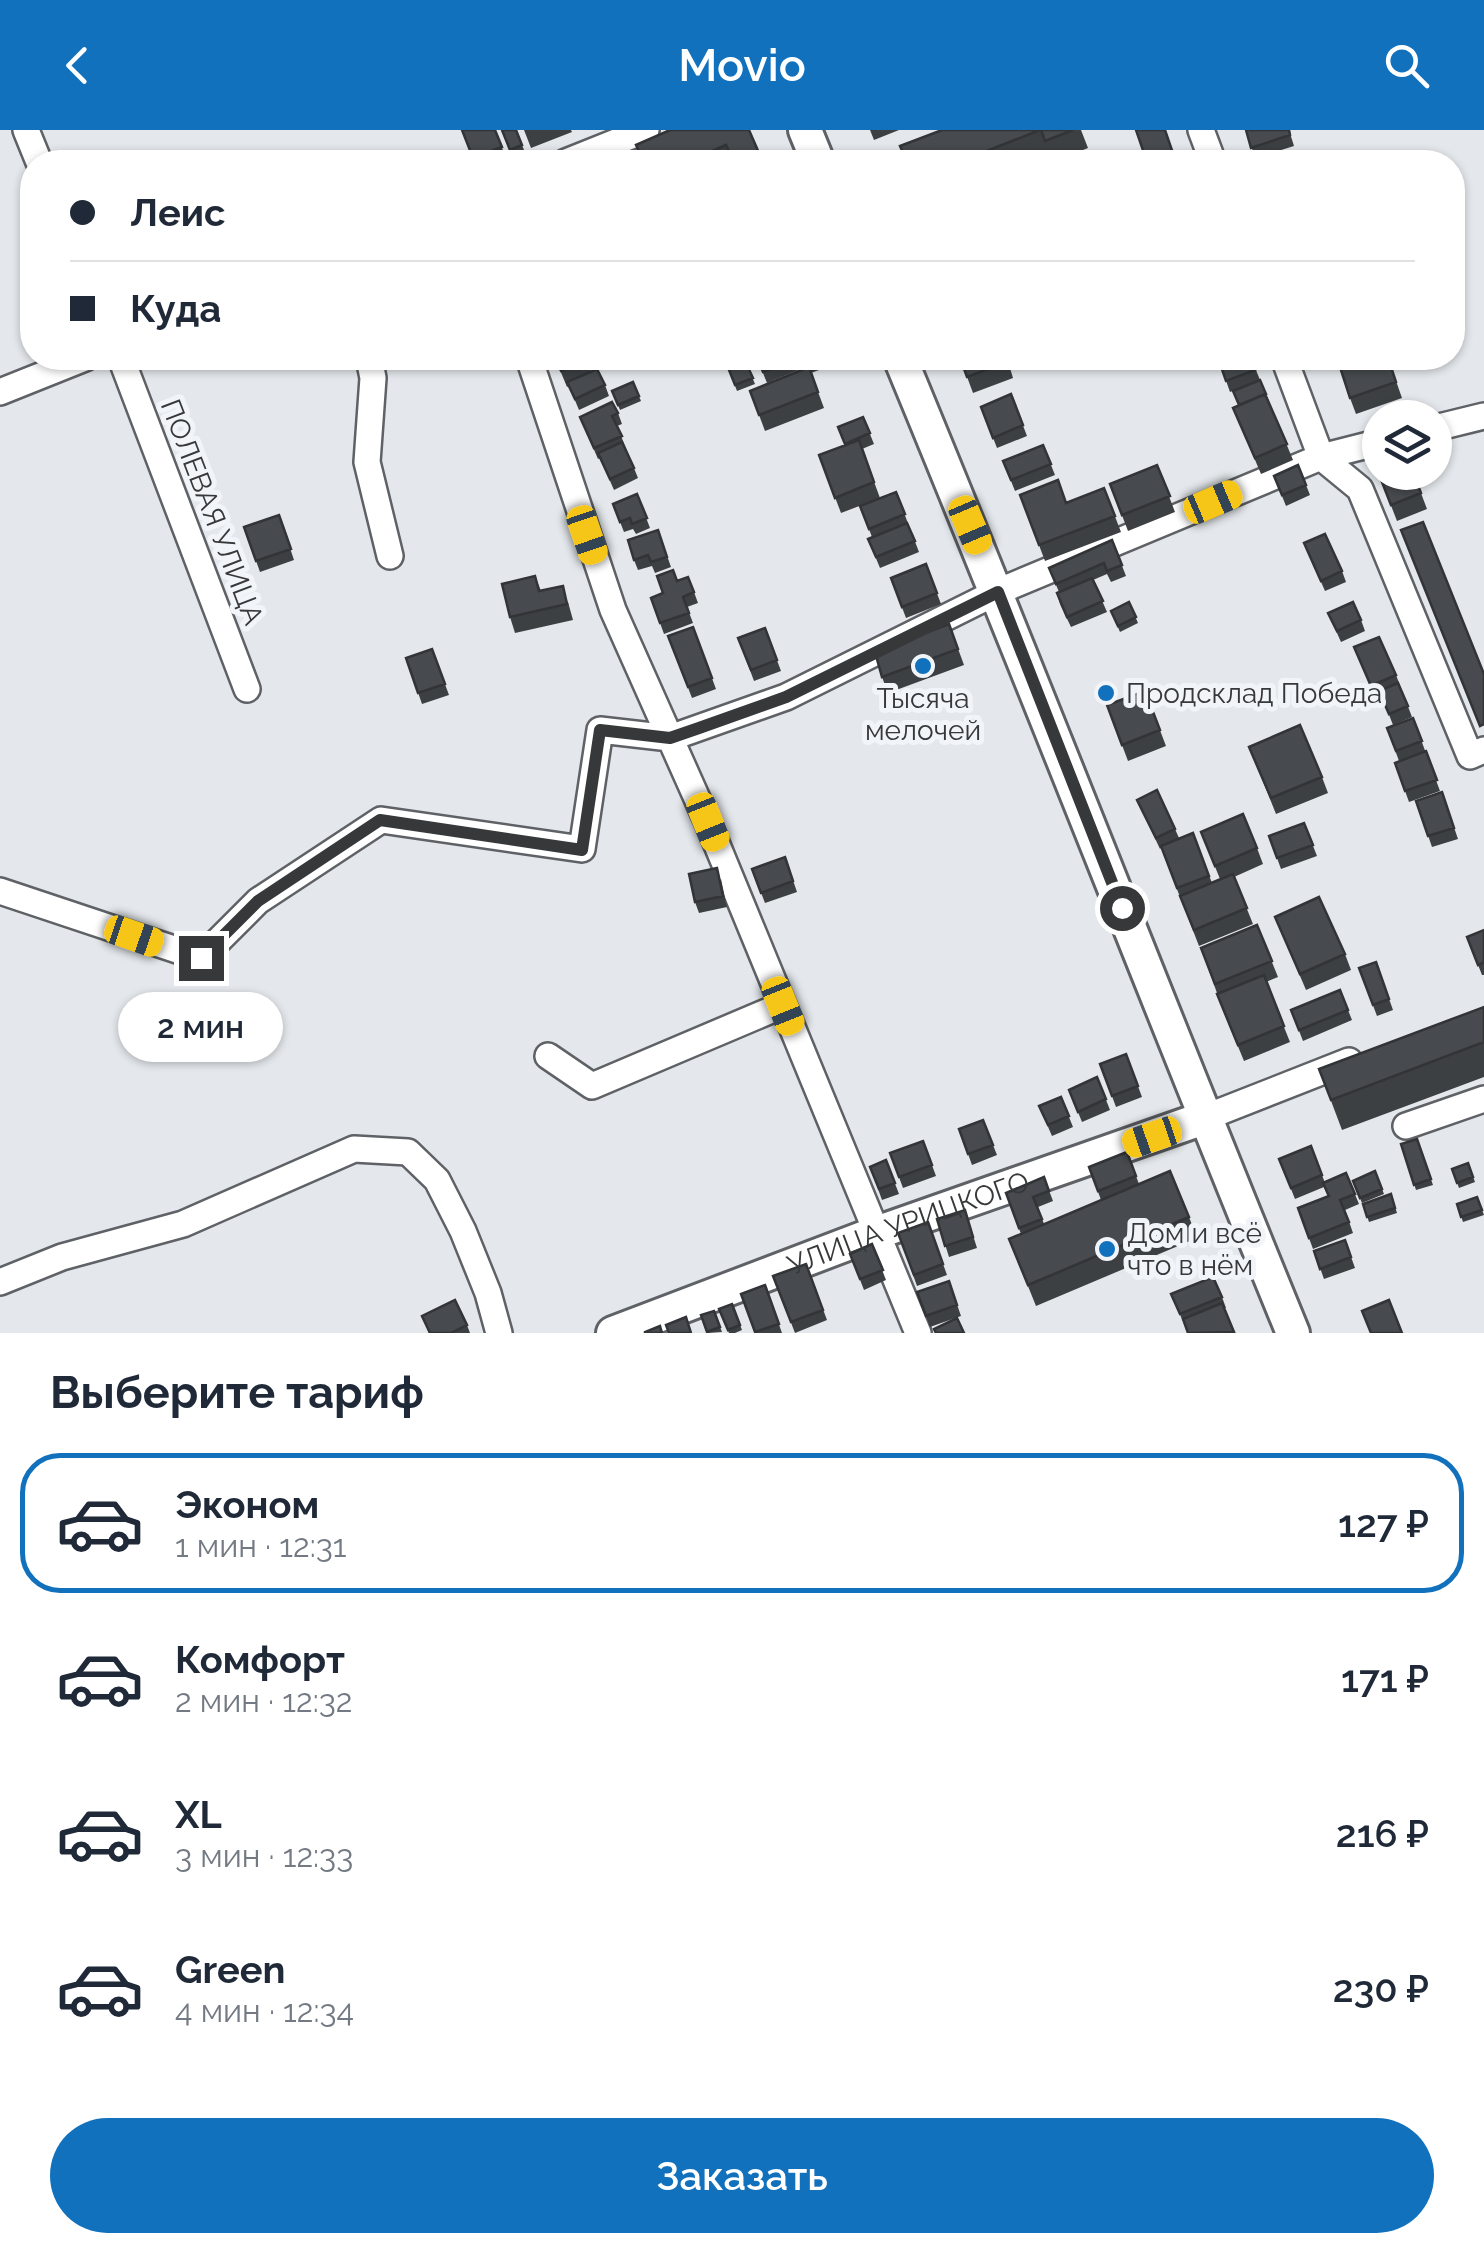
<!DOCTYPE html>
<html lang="ru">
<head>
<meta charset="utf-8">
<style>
	:root { --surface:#fff; --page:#f6f6f7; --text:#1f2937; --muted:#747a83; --line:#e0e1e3; --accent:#1171bd }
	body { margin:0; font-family:Raleway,sans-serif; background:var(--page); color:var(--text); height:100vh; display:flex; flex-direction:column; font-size:38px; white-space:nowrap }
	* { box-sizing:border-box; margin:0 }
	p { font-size:32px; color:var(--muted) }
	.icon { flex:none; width:55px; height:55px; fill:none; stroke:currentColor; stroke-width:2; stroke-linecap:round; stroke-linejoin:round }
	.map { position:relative; height:1203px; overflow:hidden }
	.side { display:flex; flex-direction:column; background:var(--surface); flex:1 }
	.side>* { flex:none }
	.guide { position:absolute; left:20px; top:20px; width:1445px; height:220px; border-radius:40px; box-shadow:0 2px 8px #0004; display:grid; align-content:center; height:220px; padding:0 50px; background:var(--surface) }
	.fabs { position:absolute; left:1362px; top:270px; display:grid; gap:20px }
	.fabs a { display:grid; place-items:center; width:90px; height:90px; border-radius:50%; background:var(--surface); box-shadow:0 2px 8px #0004; font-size:50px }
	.end { position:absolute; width:45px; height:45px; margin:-22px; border:12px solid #363839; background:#fff; box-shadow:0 0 0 5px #fff }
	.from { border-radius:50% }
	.bubble { position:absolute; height:70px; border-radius:35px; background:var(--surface); box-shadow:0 2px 8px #0004; font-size:32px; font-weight:600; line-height:70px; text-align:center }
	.car { position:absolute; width:30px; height:60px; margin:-30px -15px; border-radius:12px; box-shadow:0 0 8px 2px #0007; background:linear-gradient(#f5c518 24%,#345 0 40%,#f5c518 0 76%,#345 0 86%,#f5c518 0) }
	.guide b { display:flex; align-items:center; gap:35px; height:95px; font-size:38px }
	.guide b+b { border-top:2px solid var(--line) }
	.guide i { width:25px; height:25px; background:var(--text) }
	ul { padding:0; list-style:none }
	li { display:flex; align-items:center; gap:30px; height:140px; margin:0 20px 15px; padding:0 30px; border:5px solid transparent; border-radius:40px }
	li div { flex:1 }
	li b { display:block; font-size:38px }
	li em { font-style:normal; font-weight:600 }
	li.active { border-color:var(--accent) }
	li>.icon { width:90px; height:90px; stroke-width:1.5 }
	h2 { padding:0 50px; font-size:45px; line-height:120px }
	.button { display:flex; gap:20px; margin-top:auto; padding:20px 50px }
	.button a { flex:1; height:115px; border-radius:60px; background:var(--accent); color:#fff; font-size:40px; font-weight:600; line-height:115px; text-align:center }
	header { display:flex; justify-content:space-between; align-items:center; height:130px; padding:0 50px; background:var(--accent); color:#fff; font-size:45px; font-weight:600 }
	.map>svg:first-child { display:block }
</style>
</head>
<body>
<header><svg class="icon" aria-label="back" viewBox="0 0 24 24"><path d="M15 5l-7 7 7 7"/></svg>Movio<svg class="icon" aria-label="search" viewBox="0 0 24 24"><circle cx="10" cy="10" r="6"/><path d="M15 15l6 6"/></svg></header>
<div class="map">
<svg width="1484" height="1203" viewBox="0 0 1484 1203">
	<rect width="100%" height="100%" fill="#e4e8ec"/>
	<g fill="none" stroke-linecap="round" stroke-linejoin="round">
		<defs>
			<path id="minor" d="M 26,0 L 39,32
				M 1201,0 L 1213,32
				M 566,32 L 646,0
				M 121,228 L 247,559
				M 369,228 L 373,248 L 367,332 L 390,426
				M 529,228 L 613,480 L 708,693 L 918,1203
				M 1284,228 L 1321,327 L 1360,359 L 1470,626 L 1484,620
				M 0,262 L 85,228
				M 1435,298 L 1484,286
				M 0,761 L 201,828 L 258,771 L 381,690 L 582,719 L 600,600 L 670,608 L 786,567 L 997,462 L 1321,327 L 1380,312
				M 548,926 L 592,956 L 783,875
				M 1204,988 L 1349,931
				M 1406,996 L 1484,969
				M 0,1152 L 62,1127 L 183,1094 L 354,1019 L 408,1022 L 437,1050 L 463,1101 L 488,1163 L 499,1203"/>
			<g id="major">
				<path d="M 805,0 L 818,32"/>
				<path d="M 900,228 C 1034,551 1160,879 1293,1203"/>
				<path id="s1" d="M 613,1203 L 876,1103 L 1204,988"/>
			</g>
		</defs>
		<use href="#minor" stroke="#5e6165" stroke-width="30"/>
		<use href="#major" stroke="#5e6165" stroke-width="38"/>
		<use href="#minor" stroke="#fff" stroke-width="25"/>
		<use href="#major" stroke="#fff" stroke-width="32"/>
	</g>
	<path fill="#3d4043" d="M 462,0 L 495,0 L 506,28 L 494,32 L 474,32 Z
		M 501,0 L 516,0 L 524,20 L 512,25 Z
		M 524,0 L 571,0 L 572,2 L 531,18 Z
		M 749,0 L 763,32 L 733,32 L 732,31 L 729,32 L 643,32 L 636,15 Z
		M 870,0 L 899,0 L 874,10 Z
		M 942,0 L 1081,0 L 1088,18 L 1053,32 L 1048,21 L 1018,32 L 906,32 Z
		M 1246,0 L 1289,0 L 1294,16 L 1255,28 Z
		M 555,228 L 598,228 L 598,229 L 588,234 L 591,241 L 605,255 L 609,266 L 579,280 L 569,256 L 567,257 Z
		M 757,228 L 799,228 L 803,238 L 767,253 Z
		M 805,228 L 841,228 L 843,231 L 811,243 L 824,278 L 765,301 L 750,261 L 809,237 Z
		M 960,228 L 1013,228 L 1016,236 L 1010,238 L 1013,248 L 973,263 Z
		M 1218,228 L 1251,228 L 1293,330 L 1261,344 L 1233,278 L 1238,275 L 1240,258 L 1230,262 Z
		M 1388,228 L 1402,268 L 1356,284 L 1350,268 Z
		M 746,233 L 755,254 L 737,261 L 729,240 Z
		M 633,252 L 641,271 L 620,280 L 612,261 Z
		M 1011,264 L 1027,306 L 997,318 L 981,277 Z
		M 618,283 L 622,294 L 617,296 L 638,348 L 614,360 L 600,328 L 598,329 L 580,287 Z
		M 863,287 L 874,314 L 862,319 L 880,368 L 896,362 L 919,422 L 880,438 L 868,409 L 872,407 L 860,376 L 875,370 L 841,383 L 819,325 L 845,315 L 838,297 Z
		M 1366,311 L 1413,342 L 1427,379 L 1397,391 Z
		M 1043,315 L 1055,345 L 1015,361 L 1003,331 Z
		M 1157,335 L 1175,382 L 1128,401 L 1110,354 Z
		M 1298,335 L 1310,365 L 1286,376 L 1274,346 Z
		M 1104,358 L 1121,402 L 1045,431 L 1020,365 L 1066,373 Z
		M 637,364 L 650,398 L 636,404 L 633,399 L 624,402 L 613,374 Z
		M 279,385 L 294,430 L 260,442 L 244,397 Z
		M 658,400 L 671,437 L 655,443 L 652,436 L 638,440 L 634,430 Z
		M 1112,410 L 1126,446 L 1111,452 L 1107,444 L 1093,450 L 1107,482 L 1071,497 L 1060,474 L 1057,463 L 1059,462 L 1049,438 Z
		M 1304,413 L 1342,441 L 1346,452 L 1325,461 Z
		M 926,434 L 941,474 L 906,488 L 891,448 Z
		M 535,446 L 541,461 L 568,472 L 573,490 L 515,503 L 510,487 Z
		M 677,451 L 694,462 L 698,473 L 687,477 L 693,493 L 664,504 L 651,468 L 663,463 Z
		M 1129,472 L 1138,493 L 1120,502 L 1111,481 Z
		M 1328,483 L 1361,490 L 1365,501 L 1341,512 Z
		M 949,494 L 964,535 L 888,563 L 882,547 Z
		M 693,497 L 716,559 L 692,568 L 668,506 Z
		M 765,498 L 781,541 L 754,551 L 738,508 Z
		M 1354,517 L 1396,545 L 1412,587 L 1393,595 L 1381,564 L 1375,567 Z
		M 432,519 L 449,565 L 422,574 L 406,528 Z
		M 1145,561 L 1166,616 L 1128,631 L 1107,575 Z
		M 1413,588 L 1440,661 L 1409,672 L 1395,633 L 1399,631 L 1387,598 Z
		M 1249,617 L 1322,647 L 1328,663 L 1276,684 Z
		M 1442,662 L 1458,709 L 1432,717 L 1416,671 Z
		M 1137,670 L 1175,699 L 1179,708 L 1193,703 L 1212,753 L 1220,749 L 1201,702 L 1257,718 L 1263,734 L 1234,747 L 1253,794 L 1199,816 L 1161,718 L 1160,719 Z
		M 1304,693 L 1317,726 L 1281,739 L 1269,706 Z
		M 785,727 L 797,762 L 765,773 L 752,739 Z
		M 721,749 L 727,777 L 699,783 L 695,772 Z
		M 1275,787 L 1345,824 L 1351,840 L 1306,860 Z
		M 1257,795 L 1278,847 L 1266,852 L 1290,912 L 1244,931 L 1223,880 L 1201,818 Z
		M 1484,800 L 1484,845 L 1482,845 L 1467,807 Z
		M 1376,832 L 1393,880 L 1377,886 L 1359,838 Z
		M 1340,860 L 1352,890 L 1303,911 L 1291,880 Z
		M 1484,877 L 1484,947 L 1342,1000 L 1319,939 Z
		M 1126,924 L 1142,967 L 1116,977 L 1100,934 Z
		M 1097,947 L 1110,980 L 1082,992 L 1069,960 Z
		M 1061,967 L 1073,997 L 1052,1006 L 1039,976 Z
		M 983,990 L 997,1025 L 972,1035 L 959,999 Z
		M 1417,1009 L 1433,1055 L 1416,1060 L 1401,1014 Z
		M 923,1011 L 936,1046 L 903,1058 L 890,1023 Z
		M 1311,1016 L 1325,1053 L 1346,1043 L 1359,1074 L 1345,1080 L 1353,1103 L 1313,1119 L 1298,1078 L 1328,1067 L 1324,1057 L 1295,1069 L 1279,1029 Z
		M 1127,1022 L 1139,1054 L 1189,1087 L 1197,1108 L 1036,1176 L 1009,1109 L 1021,1104 L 1006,1063 L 1044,1047 L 1053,1071 L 1038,1077 L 1044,1094 L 1101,1070 L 1089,1037 Z
		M 886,1030 L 899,1064 L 882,1070 L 870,1037 Z
		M 1468,1033 L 1475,1052 L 1459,1058 L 1452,1039 Z
		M 1375,1041 L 1384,1064 L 1362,1073 L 1353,1051 Z
		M 1391,1064 L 1397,1083 L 1369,1092 L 1363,1074 Z
		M 1477,1067 L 1484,1085 L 1463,1092 L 1457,1074 Z
		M 965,1080 L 977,1118 L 949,1127 L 937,1089 Z
		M 928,1092 L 947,1145 L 917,1156 L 898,1103 Z
		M 1345,1110 L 1355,1138 L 1324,1149 L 1314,1121 Z
		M 872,1114 L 886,1150 L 864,1160 L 850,1124 Z
		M 806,1134 L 827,1190 L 795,1203 L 773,1146 Z
		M 949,1151 L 961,1186 L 930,1197 L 917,1162 Z
		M 765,1155 L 782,1203 L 755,1203 L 741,1164 Z
		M 1171,1164 L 1222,1167 L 1226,1178 L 1224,1178 L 1234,1203 L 1188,1203 Z
		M 732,1174 L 742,1200 L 735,1203 L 729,1203 L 719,1179 Z
		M 714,1181 L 722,1202 L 708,1203 L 701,1185 Z
		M 422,1186 L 467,1195 L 470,1203 L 429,1203 Z"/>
	<path fill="#474a4e" stroke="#323437" stroke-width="2.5" d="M 462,0 L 495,0 L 502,17 L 473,28 Z
		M 502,0 L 516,0 L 522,15 L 510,20 Z
		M 670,0 L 749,0 L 759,23 L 734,32 L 726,15 L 687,32 L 644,32 L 636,15 Z
		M 942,0 L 1040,0 L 964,30 L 962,25 L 942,32 L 907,32 L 900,16 Z
		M 1041,0 L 1073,0 L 1045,11 Z
		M 1136,0 L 1165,0 L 1176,32 L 1147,32 Z
		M 1246,0 L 1289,0 L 1290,5 L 1251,18 Z
		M 611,23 L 615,32 L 589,32 Z
		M 555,228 L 586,228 L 587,230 L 561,241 Z
		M 757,228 L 799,228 L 763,242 Z
		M 805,228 L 819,228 L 807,232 Z
		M 960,228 L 1006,228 L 1007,232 L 967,247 Z
		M 1218,228 L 1251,228 L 1255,240 L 1226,251 Z
		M 1368,228 L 1388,228 L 1396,252 L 1350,268 L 1340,237 Z
		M 746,233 L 753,248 L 735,255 L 729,240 Z
		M 809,237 L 818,262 L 759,285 L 750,261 Z
		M 597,239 L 605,255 L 575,269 L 567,252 Z
		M 1260,250 L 1266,264 L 1239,275 L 1233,261 Z
		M 633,252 L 639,266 L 618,275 L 612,261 Z
		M 1011,264 L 1023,295 L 993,308 L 981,277 Z
		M 1265,264 L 1287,314 L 1255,328 L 1233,278 Z
		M 612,272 L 618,283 L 612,286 L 622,306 L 594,318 L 580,287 Z
		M 863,287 L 870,303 L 845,314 L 838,297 Z
		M 1380,306 L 1380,342 L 1413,342 L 1421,363 L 1391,375 L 1366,311 Z
		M 859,310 L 874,352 L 835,368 L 819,325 Z
		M 622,312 L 634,338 L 610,349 L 598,323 Z
		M 1043,315 L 1051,334 L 1011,350 L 1003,331 Z
		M 1157,335 L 1170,366 L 1122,385 L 1110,354 Z
		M 1298,335 L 1306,355 L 1282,365 L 1274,346 Z
		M 1058,350 L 1066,373 L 1104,358 L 1115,386 L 1039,415 L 1020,365 Z
		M 896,362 L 905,384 L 869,399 L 860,376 Z
		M 637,364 L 647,388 L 632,394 L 630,388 L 620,392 L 613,374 Z
		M 279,385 L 291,419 L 256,431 L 244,397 Z
		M 1423,392 L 1484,544 L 1484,594 L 1480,596 L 1401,400 Z
		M 907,393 L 915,411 L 876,427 L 868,409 Z
		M 658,400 L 667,427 L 651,432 L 648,425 L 634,430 L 628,410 Z
		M 1325,404 L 1342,441 L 1321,451 L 1304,413 Z
		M 1112,410 L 1122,435 L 1107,441 L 1104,433 L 1056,454 L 1049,438 Z
		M 926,434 L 937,463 L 902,477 L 891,448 Z
		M 673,440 L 677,451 L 688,447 L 694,462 L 683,467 L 689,483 L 660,493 L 651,468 L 663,463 L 657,446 Z
		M 535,446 L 539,461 L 563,456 L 567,474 L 510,487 L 502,454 Z
		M 1092,448 L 1103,471 L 1067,487 L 1057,463 Z
		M 1129,472 L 1136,487 L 1118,496 L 1111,481 Z
		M 1353,472 L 1361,490 L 1337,501 L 1328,483 Z
		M 949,494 L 958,519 L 882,547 L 875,522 Z
		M 693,497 L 712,548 L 688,557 L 668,506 Z
		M 765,498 L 777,530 L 751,540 L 738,508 Z
		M 1379,507 L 1396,545 L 1371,556 L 1354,517 Z
		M 432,519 L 445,554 L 418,563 L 406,528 Z
		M 1398,553 L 1408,576 L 1389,584 L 1379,561 Z
		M 1145,561 L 1160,600 L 1122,615 L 1107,575 Z
		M 1413,588 L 1422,611 L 1396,621 L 1387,598 Z
		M 1300,595 L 1322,647 L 1271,668 L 1249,617 Z
		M 1426,621 L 1437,650 L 1405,661 L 1395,633 Z
		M 1157,660 L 1175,699 L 1156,708 L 1137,670 Z
		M 1442,662 L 1454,698 L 1428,706 L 1416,671 Z
		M 1243,684 L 1257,718 L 1215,736 L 1201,702 Z
		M 1304,693 L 1313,715 L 1277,728 L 1269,706 Z
		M 1193,703 L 1209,746 L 1177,758 L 1161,716 Z
		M 785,727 L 793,751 L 761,763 L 752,739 Z
		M 717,738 L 723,766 L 695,772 L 689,744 Z
		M 1233,744 L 1247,778 L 1194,800 L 1180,766 Z
		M 1319,767 L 1345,824 L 1300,844 L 1275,787 Z
		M 1257,795 L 1272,831 L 1215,854 L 1201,818 Z
		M 1484,800 L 1484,832 L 1478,835 L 1467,807 Z
		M 1376,832 L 1389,869 L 1373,875 L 1359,838 Z
		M 1264,845 L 1284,896 L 1238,915 L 1217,864 Z
		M 1340,860 L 1348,880 L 1299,900 L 1291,880 Z
		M 1484,877 L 1484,912 L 1331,970 L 1319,939 Z
		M 1126,924 L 1138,956 L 1112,966 L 1100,934 Z
		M 1097,947 L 1106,969 L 1078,982 L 1069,960 Z
		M 1061,967 L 1069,986 L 1048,995 L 1039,976 Z
		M 983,990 L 993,1015 L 968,1024 L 959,999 Z
		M 1417,1009 L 1431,1049 L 1414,1055 L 1401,1014 Z
		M 923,1011 L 932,1035 L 899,1047 L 890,1023 Z
		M 1311,1016 L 1322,1045 L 1291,1058 L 1279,1029 Z
		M 1127,1022 L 1136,1046 L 1098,1061 L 1089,1037 Z
		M 886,1030 L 895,1053 L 879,1059 L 870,1037 Z
		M 1468,1033 L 1473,1047 L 1457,1053 L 1452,1039 Z
		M 1170,1041 L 1189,1087 L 1028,1155 L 1009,1109 Z
		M 1375,1041 L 1382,1059 L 1360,1068 L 1353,1051 Z
		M 1346,1043 L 1355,1064 L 1340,1070 L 1349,1092 L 1309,1108 L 1298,1078 L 1329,1066 L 1323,1053 Z
		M 1044,1047 L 1049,1061 L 1033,1067 L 1042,1089 L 1019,1098 L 1006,1063 Z
		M 1391,1064 L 1395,1078 L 1367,1087 L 1363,1074 Z
		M 1477,1067 L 1482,1080 L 1461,1087 L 1457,1074 Z
		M 965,1080 L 973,1107 L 945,1116 L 937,1089 Z
		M 928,1092 L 943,1134 L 914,1145 L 898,1103 Z
		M 1345,1110 L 1351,1127 L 1320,1139 L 1314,1121 Z
		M 872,1114 L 883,1140 L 860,1149 L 850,1124 Z
		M 806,1134 L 823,1180 L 791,1192 L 773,1146 Z
		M 1213,1147 L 1222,1167 L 1180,1184 L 1171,1164 Z
		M 949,1151 L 957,1175 L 926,1186 L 917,1162 Z
		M 765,1155 L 779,1194 L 755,1202 L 741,1164 Z
		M 455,1170 L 467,1195 L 451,1203 L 430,1203 L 422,1186 Z
		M 1389,1170 L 1402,1203 L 1371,1203 L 1362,1181 Z
		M 1222,1173 L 1234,1202 L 1188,1203 L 1183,1189 Z
		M 732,1174 L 740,1195 L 728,1200 L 719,1179 Z
		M 714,1181 L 720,1197 L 707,1202 L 701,1185 Z
		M 686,1187 L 691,1203 L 669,1203 L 666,1195 Z
		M 957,1188 L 964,1203 L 936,1203 L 934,1199 Z
		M 660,1196 L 662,1203 L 645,1203 L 645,1202 Z"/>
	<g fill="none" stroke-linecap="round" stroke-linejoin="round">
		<path stroke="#363839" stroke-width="12" d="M 201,828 L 258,771 L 380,690 L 582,720 L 600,600 L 670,608 L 699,598 L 786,567 L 998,462 L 1122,778"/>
	</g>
	<g fill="#1171bd" stroke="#f1f5fa" stroke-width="4">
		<circle cx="923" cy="536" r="10"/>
		<circle cx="1106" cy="563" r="10"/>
		<circle cx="1107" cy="1119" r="10"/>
	</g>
	<g text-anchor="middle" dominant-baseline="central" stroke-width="10" stroke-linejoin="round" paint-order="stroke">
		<g font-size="28" fill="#363839" stroke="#f1f5fa">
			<text transform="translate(212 382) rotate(69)">ПОЛЕВАЯ УЛИЦА</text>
			<text stroke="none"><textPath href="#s1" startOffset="315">УЛИЦА УРИЦКОГО</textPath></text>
		</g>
		<g font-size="28" fill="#363839" stroke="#f1f5fa" text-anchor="start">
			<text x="1126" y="563">Продсклад Победа</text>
			<text x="923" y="568" text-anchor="middle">Тысяча<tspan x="923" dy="32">мелочей</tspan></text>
			<text x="1127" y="1103">Дом и всё<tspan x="1127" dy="32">что в нём</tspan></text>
		</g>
	</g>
</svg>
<div class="fabs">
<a><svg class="icon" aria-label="layers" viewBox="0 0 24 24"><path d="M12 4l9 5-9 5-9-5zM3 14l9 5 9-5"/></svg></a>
</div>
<i class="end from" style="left:1122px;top:778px"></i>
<i class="end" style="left:201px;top:828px"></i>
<div class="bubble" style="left:118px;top:862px;width:165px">2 мин</div>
<i class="car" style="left:1213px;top:372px;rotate:67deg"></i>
<i class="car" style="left:970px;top:395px;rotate:157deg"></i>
<i class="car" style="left:587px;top:405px;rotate:161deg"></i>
<i class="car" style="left:708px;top:692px;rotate:158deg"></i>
<i class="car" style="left:134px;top:806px;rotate:109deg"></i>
<i class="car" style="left:783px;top:876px;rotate:158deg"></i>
<i class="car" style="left:1152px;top:1007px;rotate:251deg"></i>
<div class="guide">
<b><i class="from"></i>Леис</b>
<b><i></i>Куда</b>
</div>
</div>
<section class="side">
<h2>Выберите тариф</h2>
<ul>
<li class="active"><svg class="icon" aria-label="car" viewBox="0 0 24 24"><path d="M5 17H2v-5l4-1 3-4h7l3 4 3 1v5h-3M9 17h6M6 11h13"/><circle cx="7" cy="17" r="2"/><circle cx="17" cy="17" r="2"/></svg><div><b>Эконом</b><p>1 мин · 12:31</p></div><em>127 ₽</em></li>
<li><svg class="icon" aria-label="car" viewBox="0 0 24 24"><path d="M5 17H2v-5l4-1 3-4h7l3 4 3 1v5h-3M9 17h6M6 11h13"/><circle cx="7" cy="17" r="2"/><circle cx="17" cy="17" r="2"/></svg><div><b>Комфорт</b><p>2 мин · 12:32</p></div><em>171 ₽</em></li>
<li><svg class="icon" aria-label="car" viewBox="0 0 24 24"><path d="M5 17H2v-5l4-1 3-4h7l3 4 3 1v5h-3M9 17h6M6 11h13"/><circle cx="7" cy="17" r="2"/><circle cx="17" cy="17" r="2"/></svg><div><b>XL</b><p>3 мин · 12:33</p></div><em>216 ₽</em></li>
<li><svg class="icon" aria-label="car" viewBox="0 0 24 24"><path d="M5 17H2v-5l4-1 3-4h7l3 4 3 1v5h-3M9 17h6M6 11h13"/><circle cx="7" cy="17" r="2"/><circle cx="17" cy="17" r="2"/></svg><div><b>Green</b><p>4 мин · 12:34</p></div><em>230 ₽</em></li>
</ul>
<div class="button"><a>Заказать</a></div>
</section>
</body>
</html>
